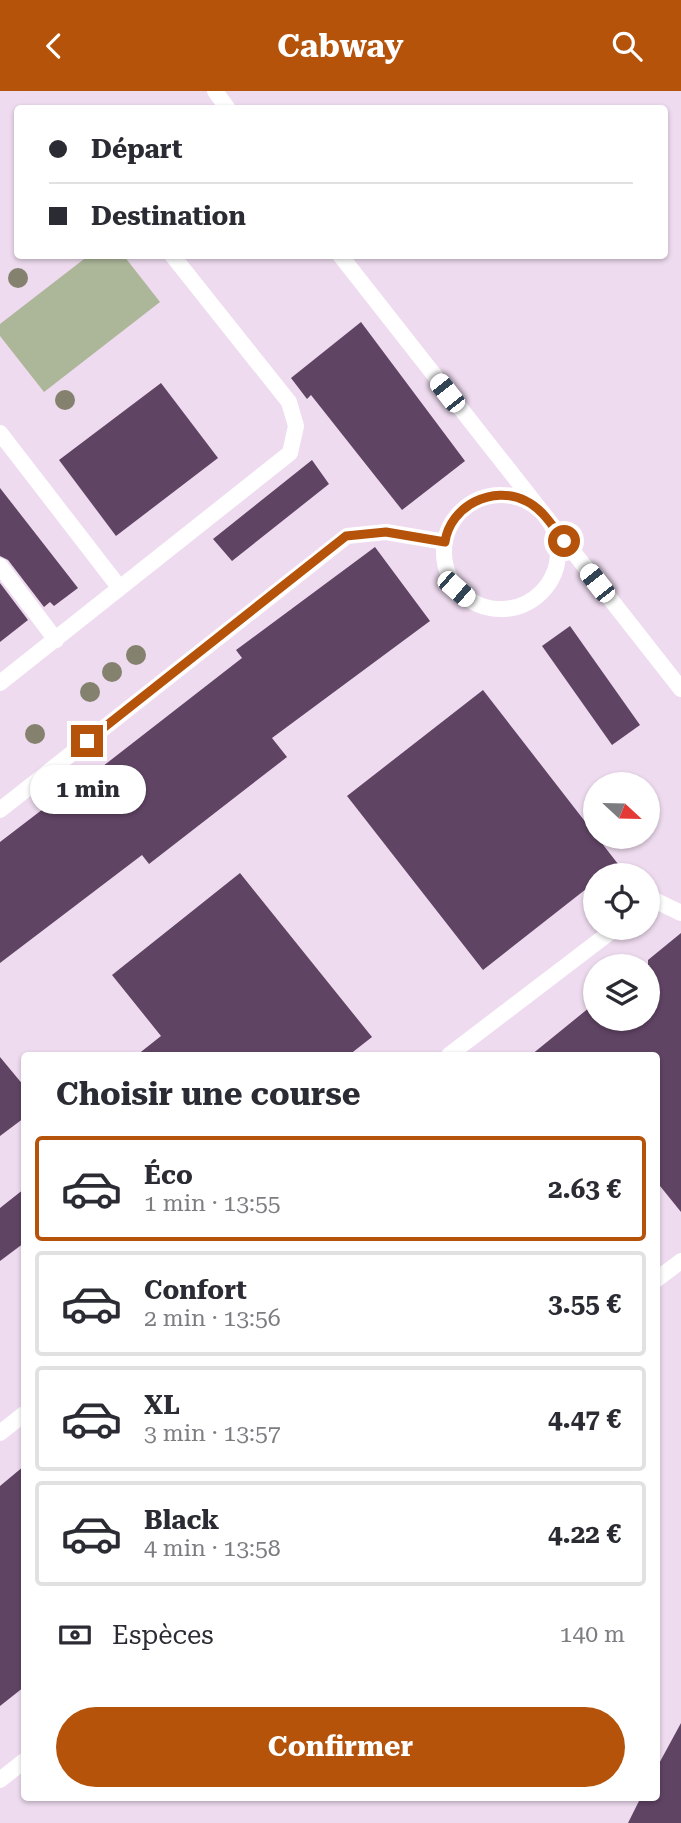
<!DOCTYPE html>
<html lang="fr">
<head>
<meta charset="utf-8">
<style>
	:root { --surface:#fff; --page:#f2f2f3; --text:#2b2b33; --muted:#7c7c81; --line:#e1e1e2; --accent:#b45309 }
	body { margin:0; font-family:"Roboto Serif",serif; background:var(--page); color:var(--text); height:100vh; display:flex; flex-direction:column; font-size:26px; white-space:nowrap }
	* { box-sizing:border-box; margin:0 }
	p { font-size:23px; color:var(--muted) }
	.icon { flex:none; width:38px; height:38px; fill:none; stroke:currentColor; stroke-width:2; stroke-linecap:round; stroke-linejoin:round }
	.map { position:relative; flex:1; overflow:hidden }
	.panel { position:absolute; left:21px; top:961px; width:639px; height:749px; display:flex; flex-direction:column; background:var(--surface); border-radius:7px; box-shadow:0 2px 5px #0004 }
	.panel>* { flex:none }
	.guide { position:absolute; left:14px; top:14px; width:654px; height:154px; border-radius:7px; box-shadow:0 2px 5px #0004; display:grid; align-content:center; height:154px; padding:0 35px; background:var(--surface) }
	.needle { width:46px; rotate:112deg }
	.buttons { position:absolute; left:583px; top:681px; display:grid; gap:14px }
	.buttons a { display:grid; place-items:center; width:77px; height:77px; border-radius:50%; background:var(--surface); box-shadow:0 2px 5px #0004; font-size:35px }
	.end { position:absolute; width:32px; height:32px; margin:-16px; border:9px solid #b45309; background:#fff; box-shadow:0 0 0 4px #fff }
	.from { border-radius:50% }
	.bubble { position:absolute; height:49px; border-radius:24px; background:var(--surface); box-shadow:0 2px 5px #0004; font-size:23px; font-weight:700; line-height:49px; text-align:center }
	.car { position:absolute; width:21px; height:42px; margin:-21px -10px; border-radius:9px; box-shadow:0 0 5px 2px #0007; background:linear-gradient(#fff 24%,#345 0 40%,#fff 0 76%,#345 0 86%,#fff 0) }
	.guide b { display:flex; align-items:center; gap:24px; height:66px; font-size:26px }
	.guide b+b { border-top:2px solid var(--line) }
	.guide i { width:18px; height:18px; background:var(--text) }
	ul { padding:0; list-style:none }
	li { display:flex; align-items:center; gap:21px; height:105px; margin:0 14px 10px; padding:0 21px; border:4px solid var(--line); border-radius:7px }
	li div { flex:1 }
	li b { display:block; font-size:26px }
	li em { font-style:normal; font-weight:700 }
	li.on { border-color:var(--accent) }
	li>.icon { width:63px; height:63px; stroke-width:1.5 }
	h2 { padding:0 35px; font-size:32px; line-height:84px }
	.pay { display:flex; align-items:center; gap:18px; height:77px; padding:0 35px; font-size:26px }
	.pay p { margin-inline-start:auto }
	.primary-button { display:flex; gap:14px; margin-top:auto; padding:14px 35px }
	.primary-button a { flex:1; height:80px; border-radius:42px; background:var(--accent); color:#fff; font-size:28px; font-weight:700; line-height:80px; text-align:center }
	header { display:flex; justify-content:space-between; align-items:center; height:91px; padding:0 35px; background:var(--accent); color:#fff; font-size:32px; font-weight:700 }
	.map>svg:first-child { display:block }
</style>
</head>
<body>
<header><svg class="icon" aria-label="back" viewBox="0 0 24 24"><path d="M15 5l-7 7 7 7"/></svg>Cabway<svg class="icon" aria-label="search" viewBox="0 0 24 24"><circle cx="10" cy="10" r="6"/><path d="M15 15l6 6"/></svg></header>
<div class="map">
<svg width="681" height="1732" viewBox="0 0 681 1732">
	<rect width="100%" height="100%" fill="#eedbef"/>
	<path fill="#acb698" d="M 88,165 L 124,165 L 160,211 L 44,301 L 0,245 L 0,233 Z"/>
	<path fill="#604464" d="M 361,231 L 465,370 L 402,419 L 311,304 L 307,308 L 291,287 Z
		M 161,292 L 218,367 L 116,445 L 59,369 Z
		M 312,369 L 329,393 L 232,470 L 213,448 Z
		M 0,397 L 78,497 L 54,515 L 50,511 L 44,516 L 8,469 L 0,465 Z
		M 375,456 L 430,530 L 272,647 L 287,666 L 149,773 L 142,764 L 0,872 L 0,751 L 60,705 L 62,707 L 242,567 L 236,559 Z
		M 0,492 L 28,529 L 0,551 Z
		M 570,535 L 640,634 L 612,654 L 542,555 Z
		M 483,599 L 618,773 L 605,784 L 595,784 L 595,791 L 483,879 L 347,705 Z
		M 240,782 L 372,946 L 349,964 L 137,964 L 161,945 L 112,884 Z
		M 681,842 L 681,1121 L 656,1090 L 656,964 L 531,964 L 595,912 L 595,928 L 648,928 L 648,869 Z
		M 0,966 L 24,995 L 24,1027 L 0,1045 Z
		M 24,1098 L 24,1152 L 0,1170 L 0,1117 Z
		M 24,1375 L 24,1596 L 0,1615 L 0,1395 Z
		M 681,1632 L 681,1732 L 628,1732 L 641,1706 L 656,1706 L 656,1678 Z"/>
	<g fill="none" stroke-linecap="round" stroke-linejoin="round">
		<path stroke="#fff" stroke-width="16" d="M 215,0 L 228,18
			M 340,164 L 681,598
			M 0,342 L 119,496
			M444 461a57 57 0 1 1 114 0a57 57 0 1 1-114 0Z
			M 0,475 L 56,549
			M 0,592 L 290,362 L 296,335 L 289,311 L 172,164
			M 0,719 L 347,445 L 386,441 L 445,451
			M 648,813 L 654,809 L 681,822
			M 449,964 L 617,836
			M 656,1189 L 681,1170
			M 0,1342 L 24,1323
			M 0,1689 L 24,1670"/>
	</g>
	<g fill="#84826e">
		<circle cx="18" cy="187" r="10"/>
		<circle cx="65" cy="309" r="10"/>
		<circle cx="136" cy="564" r="10"/>
		<circle cx="112" cy="581" r="10"/>
		<circle cx="90" cy="601" r="10"/>
		<circle cx="35" cy="643" r="10"/>
	</g>
	<g fill="none" stroke-linecap="round" stroke-linejoin="round">
		<path stroke="#b45309" stroke-width="9" d="M 87,650 L 346,445 L 386,441 L 445,451 C 450,415 493,393 526,410 C 543,418 553,436 564,450"/>
	</g>
</svg>
<div class="buttons">
<a><svg class="needle" viewBox="-14 -14 28 28"><path d="M0-13l5 13h-10z" fill="#e53935"/><path d="M0 13l5-13h-10z" fill="#7c7c81"/></svg></a>
<a><svg class="icon" aria-label="locate" viewBox="0 0 24 24"><circle cx="12" cy="12" r="6"/><path d="M12 2v4M12 18v4M2 12h4M18 12h4"/></svg></a>
<a><svg class="icon" aria-label="layers" viewBox="0 0 24 24"><path d="M12 4l9 5-9 5-9-5zM3 14l9 5 9-5"/></svg></a>
</div>
<i class="end from" style="left:564px;top:450px"></i>
<i class="end" style="left:87px;top:650px"></i>
<div class="bubble" style="left:30px;top:674px;width:116px">1 min</div>
<i class="car" style="left:447px;top:302px;rotate:322deg"></i>
<i class="car" style="left:597px;top:492px;rotate:322deg"></i>
<i class="car" style="left:456px;top:498px;rotate:131deg"></i>
<div class="guide">
<b><i class="from"></i>Départ</b>
<b><i></i>Destination</b>
</div>
<section class="panel">
<h2>Choisir une course</h2>
<ul>
<li class="on"><svg class="icon" aria-label="car" viewBox="0 0 24 24"><path d="M5 17H2v-5l4-1 3-4h7l3 4 3 1v5h-3M9 17h6M6 11h13"/><circle cx="7" cy="17" r="2"/><circle cx="17" cy="17" r="2"/></svg><div><b>Éco</b><p>1 min · 13:55</p></div><em>2.63 €</em></li>
<li><svg class="icon" aria-label="car" viewBox="0 0 24 24"><path d="M5 17H2v-5l4-1 3-4h7l3 4 3 1v5h-3M9 17h6M6 11h13"/><circle cx="7" cy="17" r="2"/><circle cx="17" cy="17" r="2"/></svg><div><b>Confort</b><p>2 min · 13:56</p></div><em>3.55 €</em></li>
<li><svg class="icon" aria-label="car" viewBox="0 0 24 24"><path d="M5 17H2v-5l4-1 3-4h7l3 4 3 1v5h-3M9 17h6M6 11h13"/><circle cx="7" cy="17" r="2"/><circle cx="17" cy="17" r="2"/></svg><div><b>XL</b><p>3 min · 13:57</p></div><em>4.47 €</em></li>
<li><svg class="icon" aria-label="car" viewBox="0 0 24 24"><path d="M5 17H2v-5l4-1 3-4h7l3 4 3 1v5h-3M9 17h6M6 11h13"/><circle cx="7" cy="17" r="2"/><circle cx="17" cy="17" r="2"/></svg><div><b>Black</b><p>4 min · 13:58</p></div><em>4.22 €</em></li>
</ul>
<div class="pay"><svg class="icon" aria-label="cash" viewBox="0 0 24 24"><path d="M3 7h18v10H3z"/><circle cx="12" cy="12" r="2"/></svg>Espèces<p>140 m</p></div>
<div class="primary-button"><a>Confirmer</a></div>
</section>
</div>
</body>
</html>
